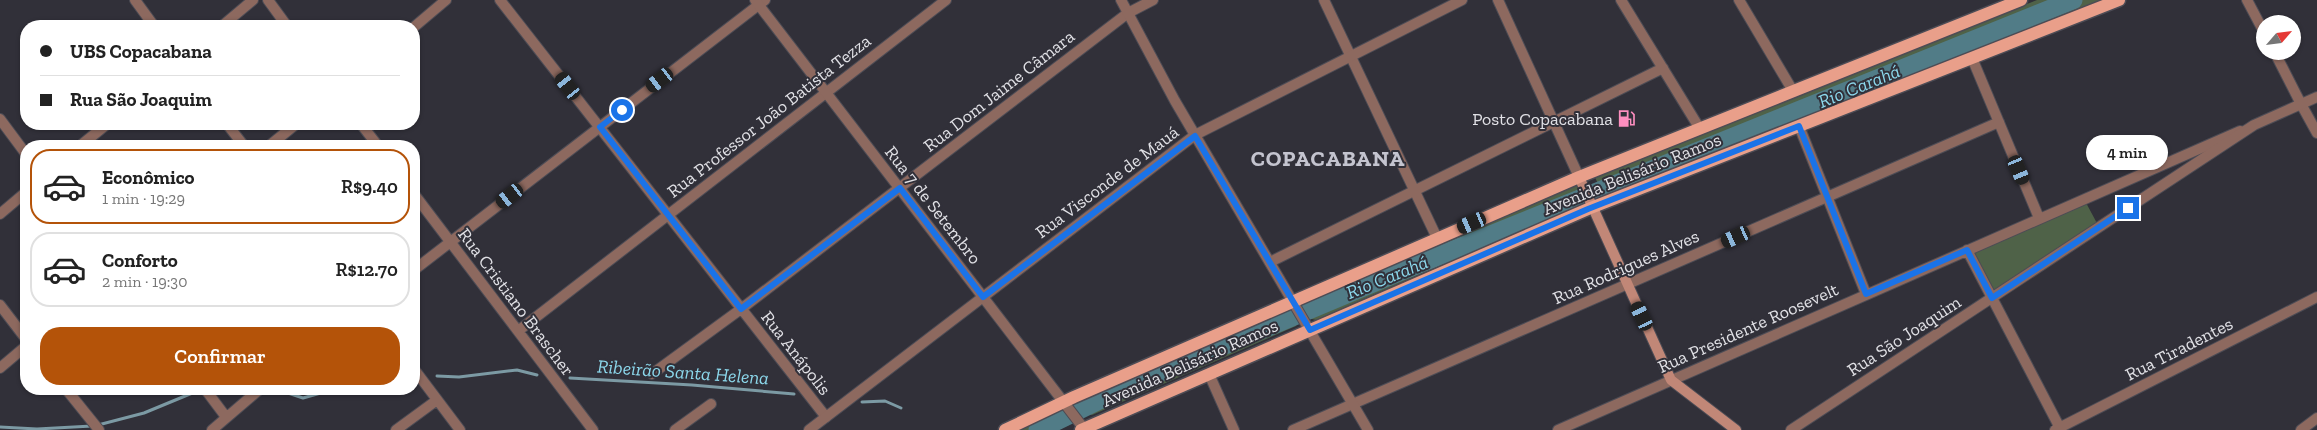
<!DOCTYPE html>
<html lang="pt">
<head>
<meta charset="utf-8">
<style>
	:root { --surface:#fff; --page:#f2f2f2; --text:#222; --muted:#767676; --line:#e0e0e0; --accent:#b45309 }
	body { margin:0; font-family:"Zilla Slab",serif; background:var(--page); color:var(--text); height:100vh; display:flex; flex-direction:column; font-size:19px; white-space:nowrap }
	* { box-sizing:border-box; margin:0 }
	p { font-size:16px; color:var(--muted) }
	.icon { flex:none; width:28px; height:28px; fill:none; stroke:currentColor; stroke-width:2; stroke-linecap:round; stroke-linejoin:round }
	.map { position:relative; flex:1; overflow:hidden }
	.side { position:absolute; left:20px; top:140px; width:400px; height:255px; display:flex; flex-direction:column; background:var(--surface); border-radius:20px; box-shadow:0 1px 4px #0004 }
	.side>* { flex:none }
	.hud { position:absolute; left:20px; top:20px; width:400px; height:110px; border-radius:20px; box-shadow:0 1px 4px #0004; display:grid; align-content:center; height:110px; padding:0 20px; background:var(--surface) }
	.needle { width:32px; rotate:62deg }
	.controls { position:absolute; left:2256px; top:15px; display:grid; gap:10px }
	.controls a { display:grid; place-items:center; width:45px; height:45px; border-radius:50%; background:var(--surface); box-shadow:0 1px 4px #0004; font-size:25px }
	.end { position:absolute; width:22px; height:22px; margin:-11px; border:6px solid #1a73e8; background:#fff; box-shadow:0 0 0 2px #fff }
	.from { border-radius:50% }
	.bubble { position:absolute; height:35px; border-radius:18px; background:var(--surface); box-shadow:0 1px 4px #0004; font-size:16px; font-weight:600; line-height:35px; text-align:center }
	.car { position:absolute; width:15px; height:30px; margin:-15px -8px; border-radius:6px; box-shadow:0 0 4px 1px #0007; background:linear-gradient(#222 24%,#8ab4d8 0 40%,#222 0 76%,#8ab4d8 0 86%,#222 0) }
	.hud b { display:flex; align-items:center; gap:18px; height:48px; font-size:19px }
	.hud b+b { border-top:1px solid var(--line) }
	.hud i { width:12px; height:12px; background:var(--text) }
	ul { padding:9px 0 0; list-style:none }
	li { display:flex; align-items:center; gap:15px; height:75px; margin:0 10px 8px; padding:0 10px; border:2px solid var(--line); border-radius:20px }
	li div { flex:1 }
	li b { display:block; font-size:19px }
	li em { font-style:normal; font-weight:600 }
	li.selected { border-color:var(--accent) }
	li>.icon { width:45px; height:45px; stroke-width:1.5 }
	.cta { display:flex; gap:10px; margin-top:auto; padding:10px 20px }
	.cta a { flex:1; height:58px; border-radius:20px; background:var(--accent); color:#fff; font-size:20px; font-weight:600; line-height:58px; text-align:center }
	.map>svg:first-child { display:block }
</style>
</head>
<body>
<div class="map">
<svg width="2317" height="430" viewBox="0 0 2317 430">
	<rect width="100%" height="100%" fill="#313039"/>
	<path fill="#4f6248" d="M 2037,0 L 2101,0 L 1603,196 L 1595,177 L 1796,95 Z
		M 1580,182 L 1588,200 L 1316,320 L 1312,319 L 1303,302 Z
		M 2084,199 L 2099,227 L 1992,298 L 1967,250 Z
		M 1287,309 L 1291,310 L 1297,323 L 1296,326 L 1092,415 L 1088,414 L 1080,404 L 1082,401 Z
		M 1060,408 L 1069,425 L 1058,430 L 1015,430 Z"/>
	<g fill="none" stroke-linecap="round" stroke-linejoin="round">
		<path stroke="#7c9aa4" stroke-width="3" d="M 437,376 L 459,377 L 517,370 L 537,375
			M 570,378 L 692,385 L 794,394
			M 285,392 L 303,398 L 335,389
			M 862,402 L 885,401 L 901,408
			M 98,425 L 144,413 L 202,389
			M 0,427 L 37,429 L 92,426"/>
		<path stroke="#517c87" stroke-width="19" d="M 1038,430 L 1132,384 L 1399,272 L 2073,0"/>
		<defs>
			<path id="minor" d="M 135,0 L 154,26
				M 268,0 L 287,26
				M 500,0 L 826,417
				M 1324,0 L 1437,238
				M 1621,0 L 1700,129
				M 1739,0 L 1793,91
				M 222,26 L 253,0
				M 414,27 L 446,0
				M 1972,58 L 2039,218
				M 2301,104 L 2317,133
				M 0,119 L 26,154
				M 227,124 L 244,146
				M 361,124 L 378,146
				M 1799,126 L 1866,294
				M 80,146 L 107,124
				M 269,146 L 296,124
				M 414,194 L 593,430
				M 0,214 L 26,192
				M 1967,250 L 2061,430
				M 1270,262 L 1663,68
				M 414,270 L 765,0
				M 0,305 L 26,339
				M 518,331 L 946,0
				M 0,368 L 26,346
				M 414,369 L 460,430
				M 652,374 L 741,309 L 1128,13 L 1153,0
				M 1209,374 L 1234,430
				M 66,389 L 99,430
				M 205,389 L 226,417
				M 212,430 L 260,389
				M 396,430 L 437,400
				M 675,430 L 711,404
				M 1293,430 L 1999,122
				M 1558,430 L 2240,131
				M 2055,430 L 2317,297
				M 2301,430 L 2317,418"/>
			<path id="tertiary" d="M 755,0 L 1085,430
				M 1121,0 L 1175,101 L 1368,430
				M 1498,0 L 1579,177
				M 2247,0 L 2265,34
				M 2274,51 L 2301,104
				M 809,430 L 1195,135 L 1462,0
				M 1791,430 L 2254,125 L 2317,97"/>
			<path id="secondary" d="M 1579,177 L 1671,380 L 1736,430"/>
			<path id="primary" d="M 1005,430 L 1074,397 L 1579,177 L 2021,0
				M 1081,430 L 1588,209 L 2119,0"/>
		</defs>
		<use href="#minor" stroke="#4d4c55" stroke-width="12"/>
		<use href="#tertiary" stroke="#4d4c55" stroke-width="12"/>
		<use href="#secondary" stroke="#4d4c55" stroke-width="12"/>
		<use href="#primary" stroke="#4d4c55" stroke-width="15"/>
		<use href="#minor" stroke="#8d695f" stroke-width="10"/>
		<use href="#tertiary" stroke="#8d695f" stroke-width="10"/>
		<use href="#secondary" stroke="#c18777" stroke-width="10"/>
		<use href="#primary" stroke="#e99f8a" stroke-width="12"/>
	</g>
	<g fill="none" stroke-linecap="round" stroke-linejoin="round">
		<path stroke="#1a73e8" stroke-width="6" d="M 622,110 L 600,127 L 741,309 L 900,188 L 983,297 L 1195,136 L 1310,330 L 1588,209 L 1799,126 L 1866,294 L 1967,250 L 1992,298 L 2128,208"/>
	</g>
	<defs>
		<symbol id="fuel-bare" viewBox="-9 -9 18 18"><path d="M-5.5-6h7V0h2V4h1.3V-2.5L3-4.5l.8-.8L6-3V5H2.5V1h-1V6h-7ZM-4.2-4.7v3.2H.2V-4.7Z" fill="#fd8ebf" stroke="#313039" stroke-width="2.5" paint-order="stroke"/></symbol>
	</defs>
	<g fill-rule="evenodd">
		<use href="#fuel-bare" x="1614" y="106" width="25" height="25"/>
	</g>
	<g text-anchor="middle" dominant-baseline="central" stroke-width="4" stroke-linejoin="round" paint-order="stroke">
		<g font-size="18" fill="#e1e1e6" stroke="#313039">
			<text transform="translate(999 91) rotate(-38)">Rua Dom Jaime Câmara</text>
			<text transform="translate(769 116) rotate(-38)">Rua Professor João Batista Tezza</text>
			<text transform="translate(1632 174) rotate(-22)">Avenida Belisário Ramos</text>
			<text transform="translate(1107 182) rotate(-37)">Rua Visconde de Mauá</text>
			<text transform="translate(933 205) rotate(52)">Rua 7 de Setembro</text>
			<text transform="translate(1626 267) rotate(-24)">Rua Rodrigues Alves</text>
			<text transform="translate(516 302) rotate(53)">Rua Cristiano Brascher</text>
			<text transform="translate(1748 328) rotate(-24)">Rua Presidente Roosevelt</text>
			<text transform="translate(1904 336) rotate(-33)">Rua São Joaquim</text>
			<text transform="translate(2179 349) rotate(-27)">Rua Tiradentes</text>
			<text transform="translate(796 353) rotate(52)">Rua Anápolis</text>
			<text transform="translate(1190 363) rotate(-24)">Avenida Belisário Ramos</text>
		</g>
		<g font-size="18" fill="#e1e1e6" stroke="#313039" text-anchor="end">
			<text x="1613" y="119">Posto Copacabana</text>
		</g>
		<g font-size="19" font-style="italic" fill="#8cd8ec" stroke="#313039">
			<text transform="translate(1859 86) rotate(-22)">Rio Carahá</text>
			<text transform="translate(1387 277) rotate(-22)">Rio Carahá</text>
			<text transform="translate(683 372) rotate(4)">Ribeirão Santa Helena</text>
		</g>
		<g font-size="22" font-weight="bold" letter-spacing="1" fill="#c4c4cf" stroke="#313039">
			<text x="1328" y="158">COPACABANA</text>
		</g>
	</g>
</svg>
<div class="controls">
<a><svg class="needle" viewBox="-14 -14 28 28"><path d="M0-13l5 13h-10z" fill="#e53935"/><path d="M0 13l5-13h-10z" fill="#767676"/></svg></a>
</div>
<i class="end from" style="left:622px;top:110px"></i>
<i class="end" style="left:2128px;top:208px"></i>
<div class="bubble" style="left:2086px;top:135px;width:82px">4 min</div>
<i class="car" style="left:660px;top:80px;rotate:233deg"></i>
<i class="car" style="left:568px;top:86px;rotate:322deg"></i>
<i class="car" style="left:2019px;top:170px;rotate:157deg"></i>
<i class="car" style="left:510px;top:196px;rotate:232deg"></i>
<i class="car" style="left:1472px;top:223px;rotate:247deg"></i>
<i class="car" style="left:1736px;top:237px;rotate:246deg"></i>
<i class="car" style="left:1642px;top:316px;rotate:335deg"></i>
<div class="hud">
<b><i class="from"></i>UBS Copacabana</b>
<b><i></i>Rua São Joaquim</b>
</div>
<section class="side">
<ul>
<li class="selected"><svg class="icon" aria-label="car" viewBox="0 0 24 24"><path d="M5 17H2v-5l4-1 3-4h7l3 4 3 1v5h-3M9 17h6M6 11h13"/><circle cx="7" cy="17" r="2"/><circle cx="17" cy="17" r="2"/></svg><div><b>Econômico</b><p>1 min · 19:29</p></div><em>R$9.40</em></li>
<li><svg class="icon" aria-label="car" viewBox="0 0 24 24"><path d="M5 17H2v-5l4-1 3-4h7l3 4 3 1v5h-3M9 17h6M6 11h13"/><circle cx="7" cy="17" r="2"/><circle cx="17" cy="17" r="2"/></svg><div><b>Conforto</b><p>2 min · 19:30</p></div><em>R$12.70</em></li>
</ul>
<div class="cta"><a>Confirmar</a></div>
</section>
</div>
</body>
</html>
